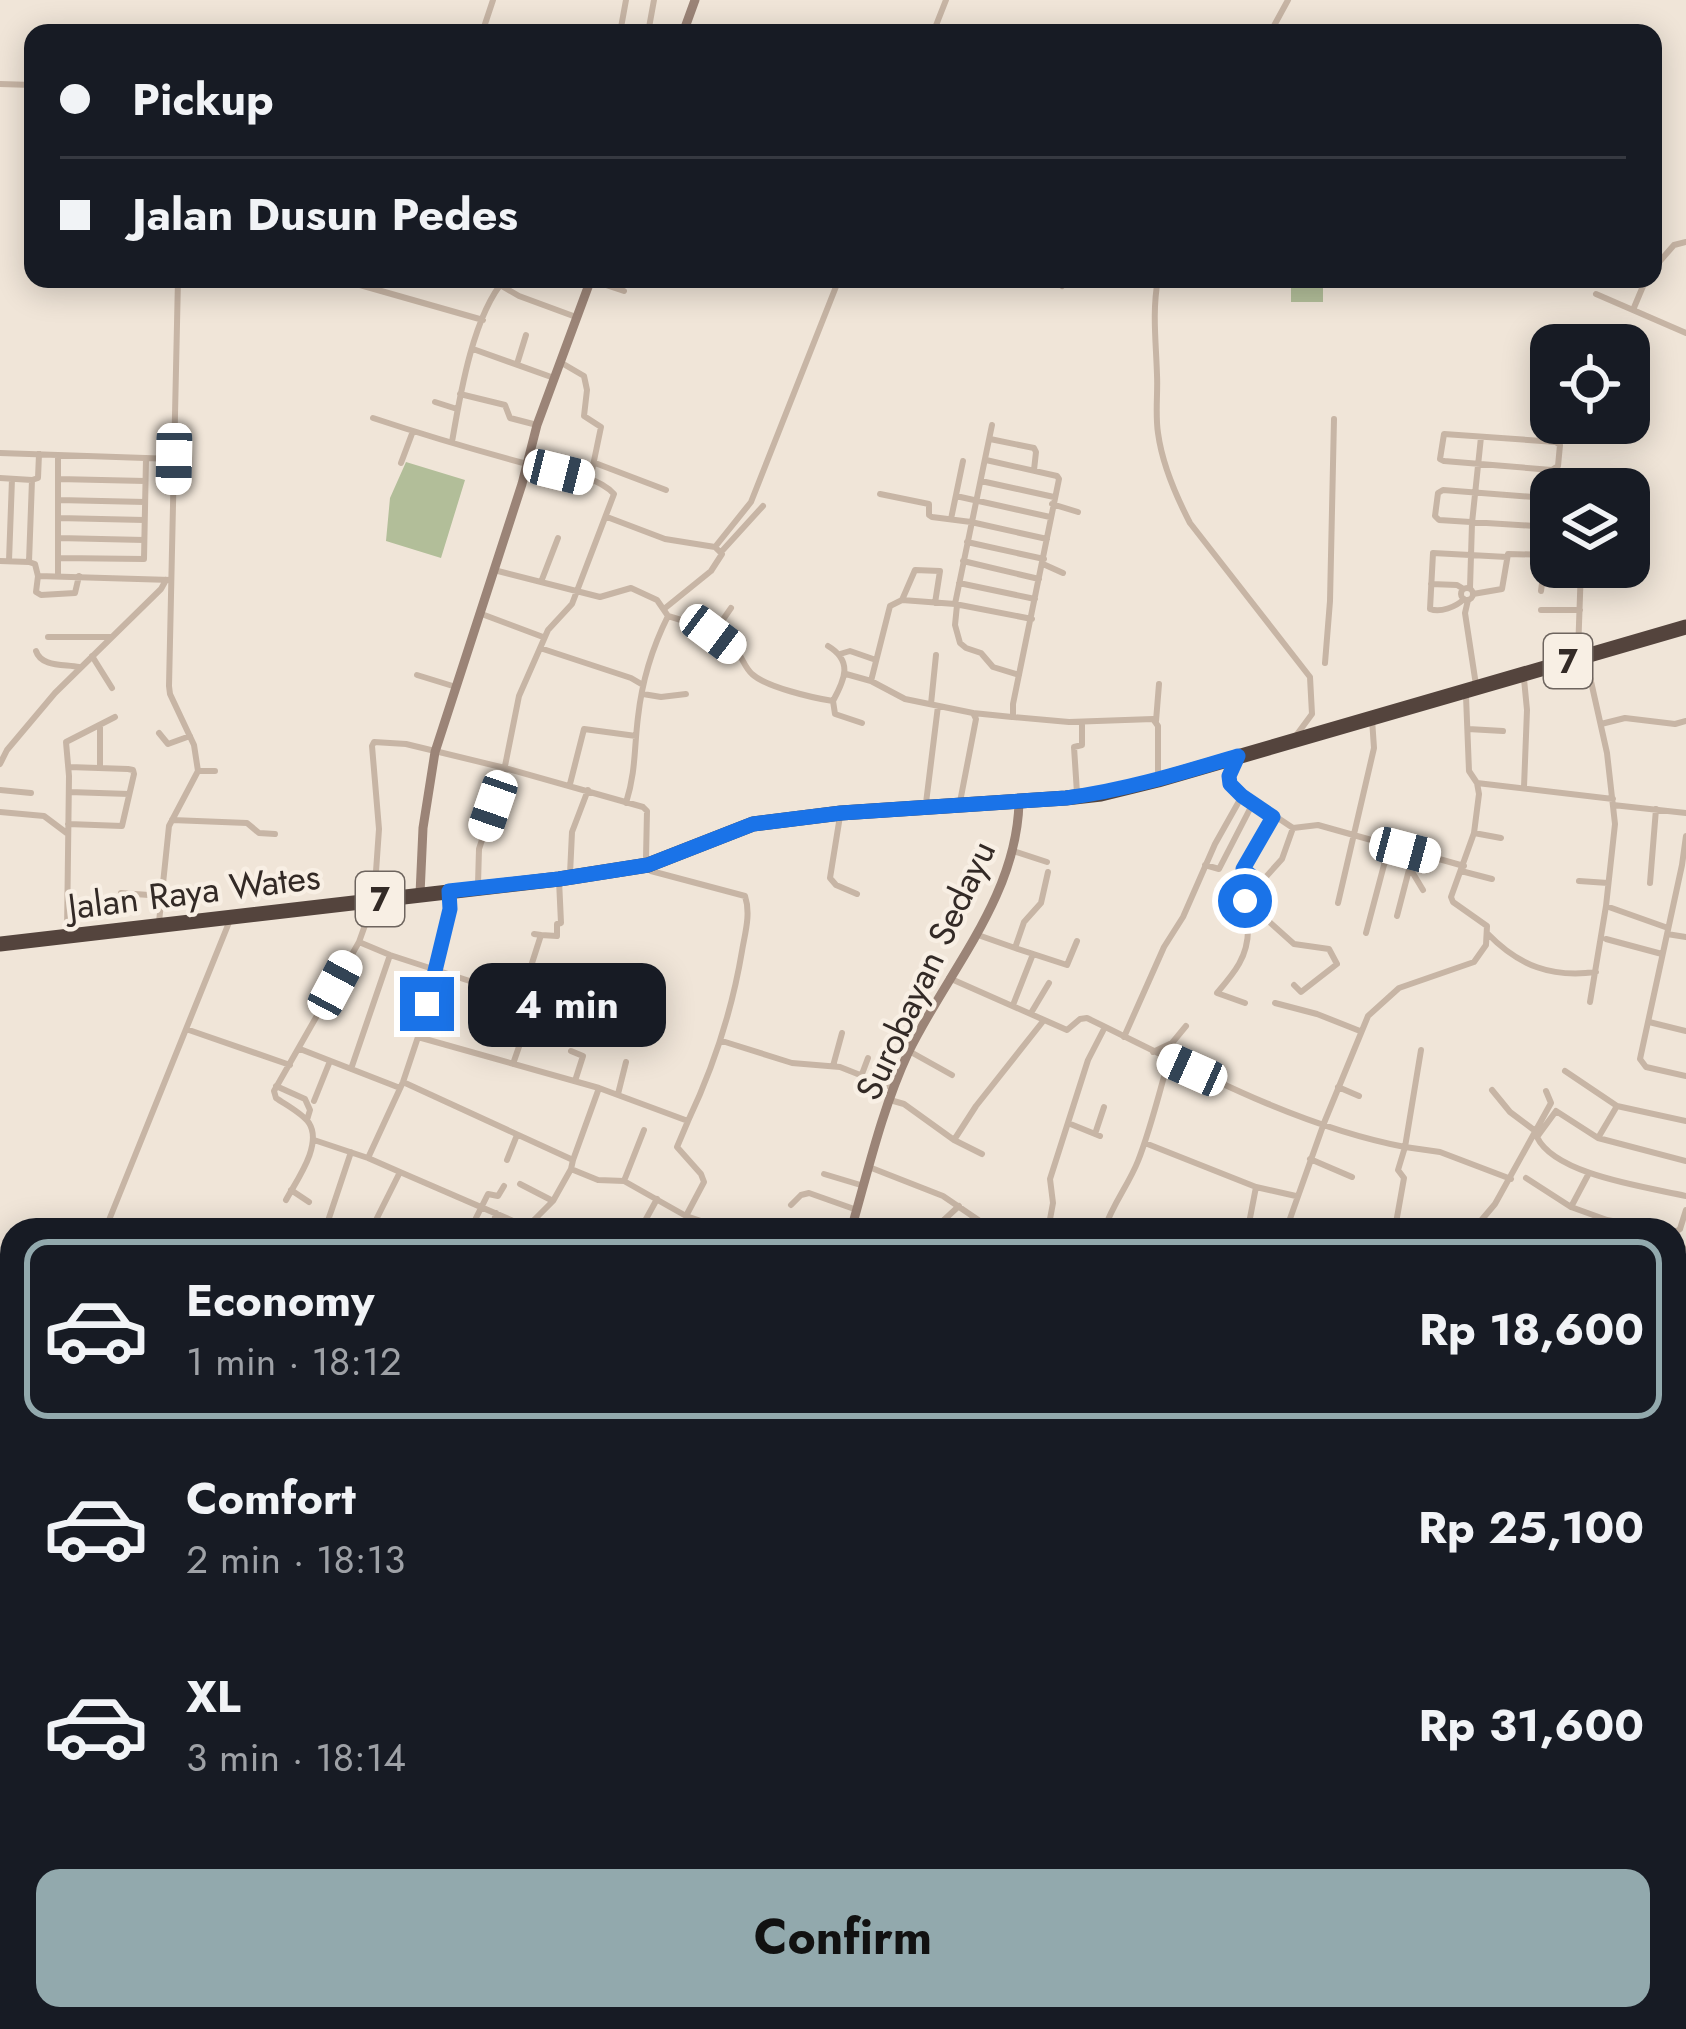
<!DOCTYPE html>
<html lang="en">
<head>
<meta charset="utf-8">
<style>
	:root { --surface:#171b24; --page:#20242c; --text:#f1f3f6; --muted:#9ea1a6; --line:#363941; --accent:#92a9ad }
	body { margin:0; font-family:Jost,sans-serif; background:var(--page); color:var(--text); height:100vh; display:flex; flex-direction:column; font-size:45px; white-space:nowrap }
	* { box-sizing:border-box; margin:0 }
	p { font-size:39px; color:var(--muted) }
	.icon { flex:none; width:66px; height:66px; fill:none; stroke:currentColor; stroke-width:2; stroke-linecap:round; stroke-linejoin:round }
	.map { position:relative; flex:1; overflow:hidden }
	.sheet { position:absolute; left:0px; top:1218px; width:1686px; height:813px; display:flex; flex-direction:column; background:var(--surface); border-radius:36px 36px 0 0; box-shadow:0 6px 30px #0003 }
	.sheet>* { flex:none }
	.guide { position:absolute; left:24px; top:24px; width:1638px; height:264px; border-radius:24px; box-shadow:0 6px 30px #0003; display:grid; align-content:center; height:264px; padding:0 36px; background:var(--surface) }
	.controls { position:absolute; left:1530px; top:324px; display:grid; gap:24px }
	.controls a { display:grid; place-items:center; width:120px; height:120px; border-radius:24px; background:var(--surface); box-shadow:0 6px 30px #0003; font-size:60px }
	.end { position:absolute; width:54px; height:54px; margin:-27px; border:15px solid #1a73e8; background:#fff; box-shadow:0 0 0 6px #fff }
	.from { border-radius:50% }
	.bubble { position:absolute; height:84px; border-radius:24px; background:var(--surface); box-shadow:0 6px 30px #0003; font-size:39px; font-weight:700; line-height:84px; text-align:center }
	.car { position:absolute; width:36px; height:72px; margin:-36px -18px; border-radius:15px; box-shadow:0 0 9px 3px #0007; background:linear-gradient(#fff 24%,#345 0 40%,#fff 0 76%,#345 0 86%,#fff 0) }
	.guide b { display:flex; align-items:center; gap:42px; height:114px; font-size:45px }
	.guide b+b { border-top:3px solid var(--line) }
	.guide i { width:30px; height:30px; background:var(--text) }
	ul { padding:21px 0 0; list-style:none }
	li { display:flex; align-items:center; gap:36px; height:180px; margin:0 24px 18px; padding:0 12px; border:6px solid transparent; border-radius:24px }
	li div { flex:1 }
	li b { display:block; font-size:45px }
	li em { font-style:normal; font-weight:700 }
	li.active { border-color:var(--accent) }
	li>.icon { width:108px; height:108px; stroke-width:1.5 }
	.primary-button { display:flex; gap:24px; margin-top:auto; padding:24px 36px }
	.primary-button a { flex:1; height:138px; border-radius:24px; background:var(--accent); color:#111; font-size:48px; font-weight:700; line-height:138px; text-align:center }
	.map>svg:first-child { display:block }
</style>
</head>
<body>
<div class="map">
<svg width="1686" height="2029" viewBox="0 0 1686 2029">
	<rect width="100%" height="100%" fill="#f0e5d8"/>
	<path fill="#b2be99" d="M 1291,285 L 1323,285 L 1323,302 L 1291,302 Z
		M 406,462 L 465,480 L 441,558 L 386,541 L 390,498 Z"/>
	<g fill="none" stroke-linecap="round" stroke-linejoin="round">
		<path stroke="#c7b5a5" stroke-width="6" d="M 482,33 L 493,0
			M 588,33 L 592,29 L 603,31
			M 620,33 L 626,0
			M 648,33 L 654,0
			M 933,33 L 946,0
			M 1270,33 L 1288,0
			M 0,84 L 33,85
			M 1653,269 L 1674,245 L 1686,242
			M 339,279 L 483,320
			M 1158,279 C 1152,312 1156,341 1157,375 C 1158,394 1155,413 1158,433 C 1162,463 1176,496 1190,523 L 1310,677 L 1312,714 L 1295,737
			M 1272,279 L 1295,282 L 1325,279
			M 591,280 L 624,291
			M 500,285 L 519,296 L 576,317
			M 1062,286 L 1068,279
			M 1596,294 L 1686,333
			M 1633,310 L 1646,279
			M 473,349 L 554,378
			M 560,362 L 584,376 L 587,390 L 584,416 L 601,427 L 590,480
			M 517,364 L 526,335
			M 460,394 L 505,405 L 510,418 L 537,425
			M 435,402 L 457,409
			M 373,418 C 424,435 475,450 527,464 C 554,472 595,473 614,494 L 572,604 L 548,630 L 519,696 L 503,776 L 479,849 L 478,884
			M 1444,434 L 1556,442 L 1560,445 L 1558,466 L 1552,470 L 1444,461 L 1440,459 Z
			M 990,439 L 1034,448 L 1036,452 L 1034,470
			M 452,442 C 460,395 473,315 505,279
			M 0,453 L 174,459
			M 986,460 L 1057,476 L 1059,479 L 1013,704 L 1013,717 L 1069,722 L 1153,719 L 1158,726 L 1158,776
			M 401,463 L 413,431
			M 595,463 L 666,490
			M 0,478 L 32,480 L 29,562 L 35,564 L 38,576 L 171,580
			M 58,479 L 145,481
			M 32,480 L 38,478 L 39,454
			M 981,481 L 1054,497
			M 880,494 L 929,504 L 929,515 L 932,517 L 971,522 L 1047,539
			M 956,496 L 1050,517
			M 58,500 L 145,502
			M 1052,504 L 1078,512
			M 607,517 L 665,539 L 715,547 L 751,502 L 839,279
			M 58,518 L 144,520
			M 951,519 L 963,461
			M 1629,523 L 1642,524 L 1641,492
			M 1550,527 L 1439,520 L 1435,516 L 1438,493 L 1443,490 L 1547,498 L 1551,503
			M 58,538 L 144,540
			M 967,542 L 1044,559
			M 722,551 L 763,506
			M 58,558 L 144,559 L 146,458
			M 0,561 L 29,562
			M 9,561 L 12,479
			M 963,561 L 1039,579
			M 1043,564 L 1063,573
			M 494,570 L 600,597 L 631,588 L 657,600 L 668,616 C 692,623 718,632 736,650 C 742,657 745,668 752,674 C 766,687 813,698 833,701 C 845,679 853,661 828,646
			M 58,575 L 58,455
			M 38,576 L 36,592 L 41,595 L 75,593 L 79,576
			M 541,582 L 558,538
			M 1545,582 L 1581,582
			M 959,583 L 1035,599
			M 1431,584 L 1457,585 L 1462,588
			M1461 594a6 6 0 1 1 12 0a6 6 0 1 1-12 0Z
			M 1470,588 L 1472,523 L 1481,437
			M 1541,591 L 1551,515
			M 1473,594 L 1502,589 L 1508,554 L 1551,555
			M 1464,599 C 1456,607 1440,613 1430,609 L 1433,553 L 1507,557
			M 902,600 L 955,604 L 1032,619
			M 1468,600 L 1465,613 L 1476,685
			M 955,604 L 992,425
			M 957,605 L 955,625 L 960,643 L 966,648 L 981,653 L 993,667 L 1019,675
			M 664,609 L 711,571 L 722,554 L 715,547
			M 1541,610 L 1580,610
			M 479,613 L 543,637
			M 713,634 L 731,608
			M 48,637 L 110,637
			M 540,648 L 631,678 L 643,685
			M 36,651 C 41,667 64,664 79,667
			M 1578,653 L 1581,567
			M 840,654 L 850,651 L 876,660
			M 92,656 L 112,688
			M 1325,663 L 1330,601 L 1334,419
			M 846,674 L 871,681 L 905,699 L 973,713 L 976,719 L 960,802
			M 417,675 L 456,687
			M 1590,677 L 1607,753 L 1615,824 L 1606,906
			M 871,681 L 890,606 L 902,600 L 915,570 L 940,571 L 935,603
			M 643,694 L 661,697 L 686,694
			M 833,701 L 835,714 L 862,723
			M 931,704 L 936,655
			M 973,713 L 1012,717
			M 1156,721 L 1159,684
			M 1601,724 L 1625,718 L 1675,724 L 1686,721
			M 1468,729 L 1503,731
			M 159,733 L 168,744 L 190,736
			M 1236,762 L 1229,779 L 1232,787 L 1293,828 L 1318,825 L 1464,866
			M 0,764 L 7,750 L 55,693 L 161,589 L 166,580
			M 100,768 L 100,725
			M 198,771 L 215,771
			M 1477,783 L 1613,799
			M 570,784 L 584,729 L 636,736
			M 1524,787 L 1527,710 L 1524,679
			M 0,790 L 31,793
			M 69,792 L 129,794
			M 1077,793 L 1074,747 L 1082,745 L 1082,723
			M 626,803 C 636,771 634,749 638,717 C 642,681 652,648 668,616
			M 926,803 L 938,706
			M 1613,805 L 1686,813
			M 0,812 L 44,816 L 68,834
			M 840,816 L 830,878 L 836,885 L 857,894
			M 172,820 L 247,823 L 259,833 L 275,834
			M 68,824 L 122,826 L 134,774 L 133,770 L 128,769 L 69,767
			M 1474,833 L 1501,838
			M 1686,836 L 1682,865 L 1640,1059 L 1646,1067 L 1686,1076
			M 1013,851 L 1047,862
			M 1205,865 L 1219,869 L 1253,803
			M 1411,870 L 1423,890
			M 1461,871 L 1492,879
			M 570,874 L 572,832 L 588,790
			M 1579,881 L 1608,883
			M 1260,883 L 1243,869 L 1273,816
			M 1650,883 L 1656,809
			M 121,893 L 163,896
			M 1245,900 L 1294,944 L 1329,949 L 1337,964 L 1301,992 L 1294,985
			M 1338,903 L 1374,748 L 1372,719
			M 1397,916 L 1410,866 L 1405,850
			M 159,922 L 169,826 L 198,771 L 194,745 L 170,694 L 169,686 L 178,279
			M 67,932 L 69,776 L 66,742 L 115,717
			M 1366,933 L 1389,846
			M 1488,934 C 1519,966 1552,978 1596,972
			M 1667,934 L 1686,937
			M 541,935 L 557,936 L 557,924 L 561,923 L 559,880
			M 978,935 L 1015,948 L 1024,922 L 1041,903 L 1048,872
			M 1606,939 L 1662,954
			M 359,942 L 390,955 L 485,986
			M 1015,948 L 1067,965 L 1077,941
			M 949,978 L 1067,1030 L 1080,1019 L 1087,1018 C 1188,1067 1295,1126 1405,1147 L 1421,1050
			M 479,985 L 484,973 L 525,988
			M 524,988 L 541,935 L 534,934
			M 1590,1002 L 1606,906 L 1668,928
			M 1245,1003 L 1217,993 C 1234,973 1248,957 1248,930 C 1248,919 1245,909 1246,899 L 1282,859 L 1293,828
			M 1275,1003 L 1317,1014 L 1360,1031
			M 1013,1005 L 1033,954
			M 1031,1013 L 1049,983
			M 1649,1022 L 1686,1031
			M 186,1029 L 290,1065
			M 1124,1037 L 1164,947 L 1183,917 L 1215,844 L 1242,796
			M 722,1041 L 792,1063 L 840,1067 L 893,1088
			M 300,1049 L 400,1088
			M 571,1051 L 583,1056 L 575,1081
			M 909,1051 L 952,1075
			M 1153,1052 L 1172,1043 L 1186,1026
			M 513,1064 L 531,1012
			M 833,1066 L 842,1033
			M 351,1069 L 390,955
			M 1565,1071 L 1617,1106 L 1686,1121
			M 862,1074 L 868,1058
			M 403,1082 L 573,1160 L 571,1169 L 598,1180 L 624,1181 L 686,1216 L 728,1230
			M 276,1086 L 305,1099 L 310,1110 L 307,1120
			M 1338,1087 L 1359,1096
			M 1492,1090 L 1510,1112 L 1534,1130
			M 618,1094 L 626,1062
			M 890,1100 L 904,1104 L 954,1140 L 982,1154
			M 314,1101 L 330,1061
			M 1068,1123 L 1100,1136
			M 1095,1134 L 1104,1107
			M 1598,1138 L 1617,1106
			M 314,1140 L 368,1158
			M 954,1140 L 976,1106 L 1044,1020
			M 1145,1143 L 1256,1187 L 1296,1196
			M 1310,1159 L 1352,1177
			M 507,1160 L 517,1135
			M 573,1160 L 599,1088
			M 1686,1161 L 1598,1138 L 1556,1111 L 1537,1137 C 1555,1175 1647,1187 1686,1196
			M 869,1167 L 943,1196 L 993,1230
			M 400,1172 L 527,1227 L 553,1201 L 571,1169
			M 824,1174 L 864,1186
			M 1588,1175 L 1571,1207 L 1607,1220 L 1660,1230
			M 1526,1178 L 1571,1207
			M 624,1181 L 644,1130
			M 520,1184 L 553,1201
			M 291,1190 L 309,1202
			M 286,1200 C 296,1181 323,1145 309,1123 C 302,1113 286,1105 276,1098 L 274,1091 L 359,942 L 374,900 L 379,829 L 372,746 L 374,742 L 406,744 L 505,768 L 643,807 L 647,811 L 646,858 L 651,871 L 745,896 C 751,914 745,933 742,951 C 732,1011 714,1066 688,1121 L 599,1088 L 418,1037
			M 791,1205 L 801,1195 L 809,1193 L 857,1210
			M 686,1216 L 704,1182 L 701,1174 L 677,1147 L 688,1121
			M 1250,1218 L 1256,1187
			M 105,1230 L 230,920
			M 325,1230 L 351,1152
			M 371,1230 L 400,1172 L 368,1158 L 403,1082 L 418,1037 L 442,947 L 450,909 L 449,893
			M 470,1230 L 488,1194 L 498,1196 L 504,1186
			M 492,1230 L 496,1213
			M 640,1230 L 657,1199
			M 771,1230 L 775,1222
			M 798,1230 L 800,1227 L 807,1229 L 814,1221 L 851,1230
			M 933,1230 L 959,1206
			M 1048,1230 L 1053,1203 L 1050,1179 L 1088,1060 L 1105,1027
			M 1104,1230 C 1113,1203 1128,1186 1138,1161 C 1151,1128 1159,1093 1169,1059
			M 1286,1230 L 1324,1123 L 1368,1016 L 1399,988 L 1474,962 L 1486,945 L 1487,926 L 1453,902 L 1451,897 L 1474,833 L 1479,794 L 1477,783 L 1469,771 L 1466,696
			M 1377,1230 L 1396,1223 L 1404,1178 L 1398,1170 L 1405,1147 L 1440,1152 L 1511,1179
			M 1473,1230 L 1495,1204 L 1551,1103 L 1546,1091
			M 1580,1230 L 1589,1223 L 1618,1230
			M 1674,1233 L 1680,1229 L 1686,1210
			M 1674,1245 L 1686,1249
			M 0,1306 L 12,1310
			M 0,1360 L 12,1364
			M 1674,1375 L 1686,1377
			M 0,1507 L 12,1509
			M 1674,1540 L 1679,1533 L 1686,1533
			M 0,1564 L 12,1532
			M 0,1727 L 12,1729
			M 0,1790 L 12,1787
			M 1674,1836 L 1686,1841
			M 0,1881 L 12,1886
			M 184,2019 L 196,2029
			M 448,2019 L 459,2029
			M 881,2019 L 896,2029
			M 1070,2019 L 1086,2029
			M 1266,2019 L 1266,2029
			M 215,2029 L 221,2019
			M 930,2029 L 937,2019
			M 994,2029 L 1001,2019
			M 1102,2029 L 1106,2019
			M 1152,2029 L 1165,2029
			M 1320,2029 L 1321,2019
			M 1679,2029 L 1686,2023"/>
		<path stroke="#9b8477" stroke-width="9" d="M 683,33 L 695,0
			M 420,894 L 423,828 L 435,752 L 522,484 L 537,425 L 591,279
			M 851,1230 C 868,1171 882,1109 908,1053 C 948,971 1017,897 1019,802
			M 656,2029 L 659,2019"/>
		<path stroke="#54443d" stroke-width="15" d="M 0,944 L 559,879 L 648,865 L 753,824 L 841,813 L 1066,798 L 1101,794 L 1158,780 L 1686,627"/>
	</g>
	<g fill="none" stroke-linecap="round" stroke-linejoin="round">
		<path stroke="#1a73e8" stroke-width="15" d="M 427,1004 L 450,909 L 449,891 L 559,879 L 648,865 L 753,824 L 841,813 L 1066,798 C 1126,790 1181,773 1238,756 L 1229,776 L 1230,784 L 1242,796 L 1273,817 L 1243,869 L 1260,883 L 1245,901"/>
	</g>
	<g text-anchor="middle" dominant-baseline="central" stroke-width="9" stroke-linejoin="round" paint-order="stroke">
		<g fill="#f8efe4" stroke="#6e655f" stroke-width="3">
			<rect x="1544" y="634" width="48" height="54" rx="9"/>
			<rect x="356" y="872" width="48" height="54" rx="9"/>
		</g>
		<g font-size="33" font-weight="bold" fill="#332a26">
			<text x="1568" y="661">7</text>
			<text x="380" y="899">7</text>
		</g>
		<g font-size="36" fill="#332a26" stroke="#f8efe4">
			<text transform="translate(194 891) rotate(-7)">Jalan Raya Wates</text>
			<text transform="translate(925 970) rotate(-65)">Surobayan Sedayu</text>
		</g>
	</g>
</svg>
<div class="controls">
<a><svg class="icon" aria-label="locate" viewBox="0 0 24 24"><circle cx="12" cy="12" r="6"/><path d="M12 2v4M12 18v4M2 12h4M18 12h4"/></svg></a>
<a><svg class="icon" aria-label="layers" viewBox="0 0 24 24"><path d="M12 4l9 5-9 5-9-5zM3 14l9 5 9-5"/></svg></a>
</div>
<i class="end from" style="left:1245px;top:901px"></i>
<i class="end" style="left:427px;top:1004px"></i>
<div class="bubble" style="left:468px;top:963px;width:198px">4 min</div>
<i class="car" style="left:174px;top:459px;rotate:181deg"></i>
<i class="car" style="left:559px;top:472px;rotate:104deg"></i>
<i class="car" style="left:713px;top:634px;rotate:127deg"></i>
<i class="car" style="left:493px;top:806px;rotate:199deg"></i>
<i class="car" style="left:1405px;top:850px;rotate:105deg"></i>
<i class="car" style="left:335px;top:985px;rotate:28deg"></i>
<i class="car" style="left:1192px;top:1070px;rotate:294deg"></i>
<div class="guide">
<b><i class="from"></i>Pickup</b>
<b><i></i>Jalan Dusun Pedes</b>
</div>
<section class="sheet">
<ul>
<li class="active"><svg class="icon" aria-label="car" viewBox="0 0 24 24"><path d="M5 17H2v-5l4-1 3-4h7l3 4 3 1v5h-3M9 17h6M6 11h13"/><circle cx="7" cy="17" r="2"/><circle cx="17" cy="17" r="2"/></svg><div><b>Economy</b><p>1 min · 18:12</p></div><em>Rp 18,600</em></li>
<li><svg class="icon" aria-label="car" viewBox="0 0 24 24"><path d="M5 17H2v-5l4-1 3-4h7l3 4 3 1v5h-3M9 17h6M6 11h13"/><circle cx="7" cy="17" r="2"/><circle cx="17" cy="17" r="2"/></svg><div><b>Comfort</b><p>2 min · 18:13</p></div><em>Rp 25,100</em></li>
<li><svg class="icon" aria-label="car" viewBox="0 0 24 24"><path d="M5 17H2v-5l4-1 3-4h7l3 4 3 1v5h-3M9 17h6M6 11h13"/><circle cx="7" cy="17" r="2"/><circle cx="17" cy="17" r="2"/></svg><div><b>XL</b><p>3 min · 18:14</p></div><em>Rp 31,600</em></li>
</ul>
<div class="primary-button"><a>Confirm</a></div>
</section>
</div>
</body>
</html>
